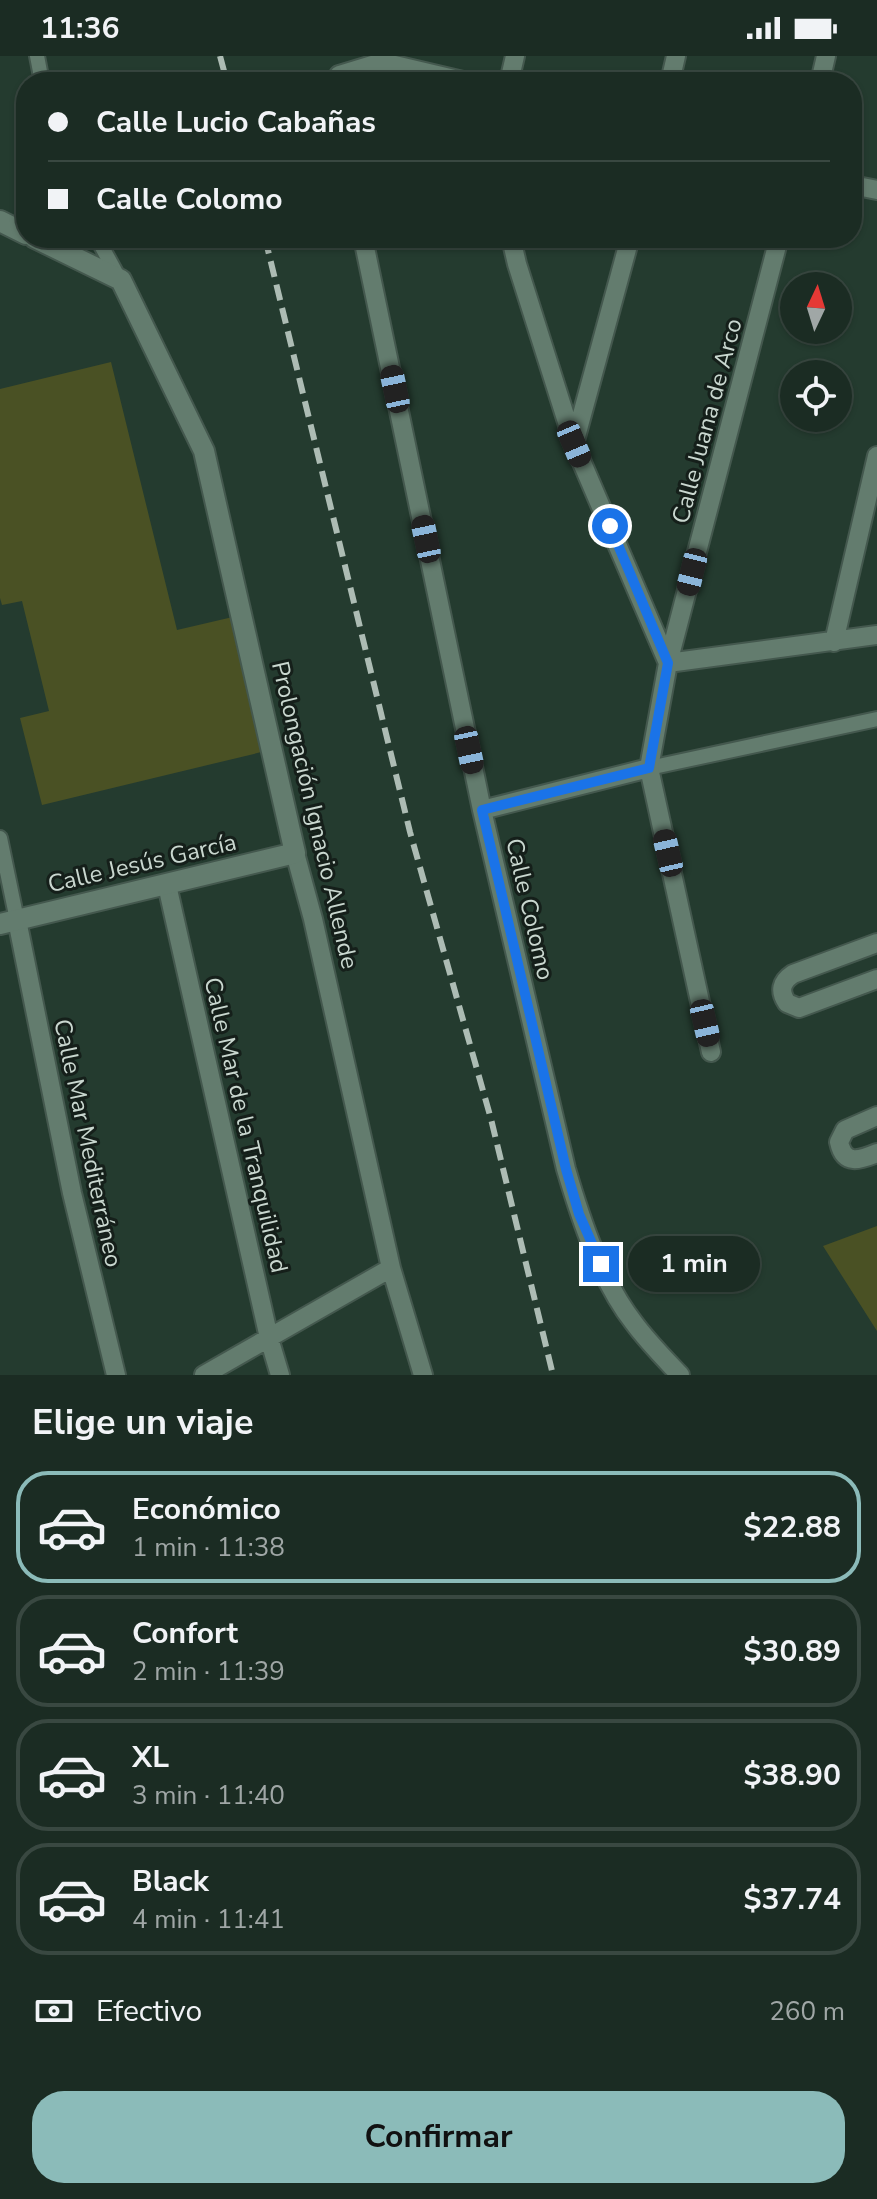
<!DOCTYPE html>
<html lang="es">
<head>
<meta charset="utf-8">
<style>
	:root { --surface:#1b2c23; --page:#24342b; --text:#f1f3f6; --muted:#a0a7a6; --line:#394841; --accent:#8bbbb9 }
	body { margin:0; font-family:"Nunito Sans",sans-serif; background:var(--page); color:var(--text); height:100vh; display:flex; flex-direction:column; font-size:30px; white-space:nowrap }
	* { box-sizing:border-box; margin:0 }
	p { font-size:26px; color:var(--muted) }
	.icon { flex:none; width:44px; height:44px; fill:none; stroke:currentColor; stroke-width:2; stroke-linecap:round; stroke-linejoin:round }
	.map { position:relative; height:1319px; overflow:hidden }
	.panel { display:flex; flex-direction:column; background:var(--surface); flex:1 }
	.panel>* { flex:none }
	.banner { position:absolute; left:16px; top:16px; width:846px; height:176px; border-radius:32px; box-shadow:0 2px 6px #0004,0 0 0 2px var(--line); display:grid; align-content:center; height:176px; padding:0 32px; background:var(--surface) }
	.needle { width:52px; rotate:4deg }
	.controls { position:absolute; left:780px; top:216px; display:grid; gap:16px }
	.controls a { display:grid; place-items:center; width:72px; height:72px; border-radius:50%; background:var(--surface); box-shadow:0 2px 6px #0004,0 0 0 2px var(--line); font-size:40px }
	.end { position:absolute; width:36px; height:36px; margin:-18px; border:10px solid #1a73e8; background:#fff; box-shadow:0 0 0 4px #fff }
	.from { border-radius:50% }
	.bubble { position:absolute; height:56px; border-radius:28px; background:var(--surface); box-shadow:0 2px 6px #0004,0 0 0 2px var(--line); font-size:26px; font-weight:700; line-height:56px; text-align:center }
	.car { position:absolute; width:24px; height:48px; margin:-24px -12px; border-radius:10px; box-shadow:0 0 6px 2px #0007; background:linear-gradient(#222 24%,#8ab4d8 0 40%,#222 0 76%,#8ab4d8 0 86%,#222 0) }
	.banner b { display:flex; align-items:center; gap:28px; height:76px; font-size:30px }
	.banner b+b { border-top:2px solid var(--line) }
	.banner i { width:20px; height:20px; background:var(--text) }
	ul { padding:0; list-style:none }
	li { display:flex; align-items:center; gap:24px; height:112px; margin:0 16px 12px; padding:0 16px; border:4px solid var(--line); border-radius:32px }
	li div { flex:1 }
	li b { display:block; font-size:30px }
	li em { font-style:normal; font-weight:700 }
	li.current { border-color:var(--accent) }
	li>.icon { width:72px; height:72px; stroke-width:1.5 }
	h2 { padding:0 32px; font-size:36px; line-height:96px }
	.pay { display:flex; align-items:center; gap:20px; height:88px; padding:0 32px; font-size:30px }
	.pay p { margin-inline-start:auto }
	.primary-button { display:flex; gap:16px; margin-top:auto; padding:16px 32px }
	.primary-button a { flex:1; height:92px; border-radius:32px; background:var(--accent); color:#111; font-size:32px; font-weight:700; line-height:92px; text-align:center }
	.status { display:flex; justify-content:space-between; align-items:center; height:56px; padding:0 40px; background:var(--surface); direction:ltr }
	.status svg { height:22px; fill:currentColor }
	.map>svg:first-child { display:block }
</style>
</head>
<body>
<div class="status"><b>11:36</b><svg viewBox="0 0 49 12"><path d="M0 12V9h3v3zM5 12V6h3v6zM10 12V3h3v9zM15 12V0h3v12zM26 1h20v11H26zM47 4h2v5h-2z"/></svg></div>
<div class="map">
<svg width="877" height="1319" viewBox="0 0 877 1319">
	<rect width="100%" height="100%" fill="#243b2f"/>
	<path fill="#4a5124" d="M 111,306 L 177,574 L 237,560 L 270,694 L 42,749 L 20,662 L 49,655 L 22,545 L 2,549 L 0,542 L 0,333 Z
		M 877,1170 L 877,1275 L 823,1190 Z"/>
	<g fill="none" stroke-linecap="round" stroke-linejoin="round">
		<defs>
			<path id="pedestrian" d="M 37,0 L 42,26
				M 97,182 L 120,224
				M 649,712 L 877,663
				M 0,782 L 17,864"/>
			<path id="minor" d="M 339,19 L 382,6 L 467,26
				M 509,26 L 515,0
				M 670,26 L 676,0
				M 820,26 L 826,0
				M 852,129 L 877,134
				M 363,182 L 482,754 L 566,1113 C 581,1164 601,1225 634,1267 C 648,1286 664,1302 680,1319
				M 511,182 L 517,208 L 574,388 L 668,607
				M 574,388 L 630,182
				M 834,586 L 877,400
				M 668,607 L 877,579
				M 482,754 L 649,712
				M 295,797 L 313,863 L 391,1212 L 423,1319
				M 167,829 L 269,1282 L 280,1319
				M 17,864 L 72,1137 L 116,1319
				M 877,887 L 793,918 C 781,926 779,935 787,947 L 799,952 L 877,923
				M 711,996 L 649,712 L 668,607 L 779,182
				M 877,1060 L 845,1074 L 839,1086 C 844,1110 860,1104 877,1097
				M 204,1319 L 391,1212"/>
			<path id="secondary" d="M 0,165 L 26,178
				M 0,868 L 295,797 L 204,395 L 121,224 L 35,182"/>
		</defs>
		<use href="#pedestrian" stroke="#44584e" stroke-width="18"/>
		<use href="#minor" stroke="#44584e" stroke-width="22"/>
		<use href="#secondary" stroke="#44584e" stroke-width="24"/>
		<use href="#pedestrian" stroke="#637c6e" stroke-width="14"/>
		<use href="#minor" stroke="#637c6e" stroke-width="18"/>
		<use href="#secondary" stroke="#637c6e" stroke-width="20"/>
		<path stroke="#adbcb4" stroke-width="6" stroke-dasharray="16 8" stroke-linecap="butt" d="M 220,0 L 227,26
			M 265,182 L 410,776 L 491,1063 L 553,1319"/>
	</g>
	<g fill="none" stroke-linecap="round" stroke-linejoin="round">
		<path stroke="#1a73e8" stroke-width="10" d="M 601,1208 L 579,1158 L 566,1113 L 482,754 L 649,712 L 668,607 L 610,470"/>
	</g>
	<g text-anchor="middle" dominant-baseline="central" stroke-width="6" stroke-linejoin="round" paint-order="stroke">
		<g font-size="24" fill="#c9d7cf" stroke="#151f1a">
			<text transform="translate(707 365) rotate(-75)">Calle Juana de Arco</text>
			<text transform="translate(315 759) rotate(77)">Prolongación Ignacio Allende</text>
			<text transform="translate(142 807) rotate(-13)">Calle Jesús García</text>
			<text transform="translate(530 853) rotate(77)">Calle Colomo</text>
			<text transform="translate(246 1069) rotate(77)">Calle Mar de la Tranquilidad</text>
			<text transform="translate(88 1087) rotate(78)">Calle Mar Mediterráneo</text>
		</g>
	</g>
</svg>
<div class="controls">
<a><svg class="needle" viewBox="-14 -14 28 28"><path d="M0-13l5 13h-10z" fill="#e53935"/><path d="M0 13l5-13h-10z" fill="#a0a7a6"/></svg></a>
<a><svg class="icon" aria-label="locate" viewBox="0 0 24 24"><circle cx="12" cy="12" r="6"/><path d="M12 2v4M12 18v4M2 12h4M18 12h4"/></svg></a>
</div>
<i class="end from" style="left:610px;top:470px"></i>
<i class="end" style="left:601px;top:1208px"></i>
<div class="bubble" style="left:628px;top:1180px;width:132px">1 min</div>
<i class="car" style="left:395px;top:333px;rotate:348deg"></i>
<i class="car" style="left:574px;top:388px;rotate:157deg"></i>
<i class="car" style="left:426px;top:483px;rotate:348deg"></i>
<i class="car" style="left:692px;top:516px;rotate:194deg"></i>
<i class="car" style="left:469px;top:694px;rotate:168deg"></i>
<i class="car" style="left:668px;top:797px;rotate:347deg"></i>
<i class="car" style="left:705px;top:967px;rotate:167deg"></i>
<div class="banner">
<b><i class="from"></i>Calle Lucio Cabañas</b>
<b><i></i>Calle Colomo</b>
</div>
</div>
<section class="panel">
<h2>Elige un viaje</h2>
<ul>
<li class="current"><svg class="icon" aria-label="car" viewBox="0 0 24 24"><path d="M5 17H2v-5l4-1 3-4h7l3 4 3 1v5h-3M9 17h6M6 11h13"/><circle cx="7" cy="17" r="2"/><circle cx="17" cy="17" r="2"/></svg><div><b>Económico</b><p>1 min · 11:38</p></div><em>$22.88</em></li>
<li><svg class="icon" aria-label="car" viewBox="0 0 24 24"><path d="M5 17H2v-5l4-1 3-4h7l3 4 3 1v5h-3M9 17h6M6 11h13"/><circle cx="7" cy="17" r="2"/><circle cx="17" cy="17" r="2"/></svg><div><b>Confort</b><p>2 min · 11:39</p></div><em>$30.89</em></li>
<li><svg class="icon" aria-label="car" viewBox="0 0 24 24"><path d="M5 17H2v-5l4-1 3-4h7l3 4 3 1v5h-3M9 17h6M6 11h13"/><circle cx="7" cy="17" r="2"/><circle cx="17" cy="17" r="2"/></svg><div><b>XL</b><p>3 min · 11:40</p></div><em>$38.90</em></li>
<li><svg class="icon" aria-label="car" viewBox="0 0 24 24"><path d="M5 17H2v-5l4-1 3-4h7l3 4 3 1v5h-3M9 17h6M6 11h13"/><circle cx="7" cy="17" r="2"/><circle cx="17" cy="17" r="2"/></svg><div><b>Black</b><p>4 min · 11:41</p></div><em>$37.74</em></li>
</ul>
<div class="pay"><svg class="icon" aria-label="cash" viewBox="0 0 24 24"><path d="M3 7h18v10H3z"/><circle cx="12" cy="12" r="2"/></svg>Efectivo<p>260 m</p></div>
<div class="primary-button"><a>Confirmar</a></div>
</section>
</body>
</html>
